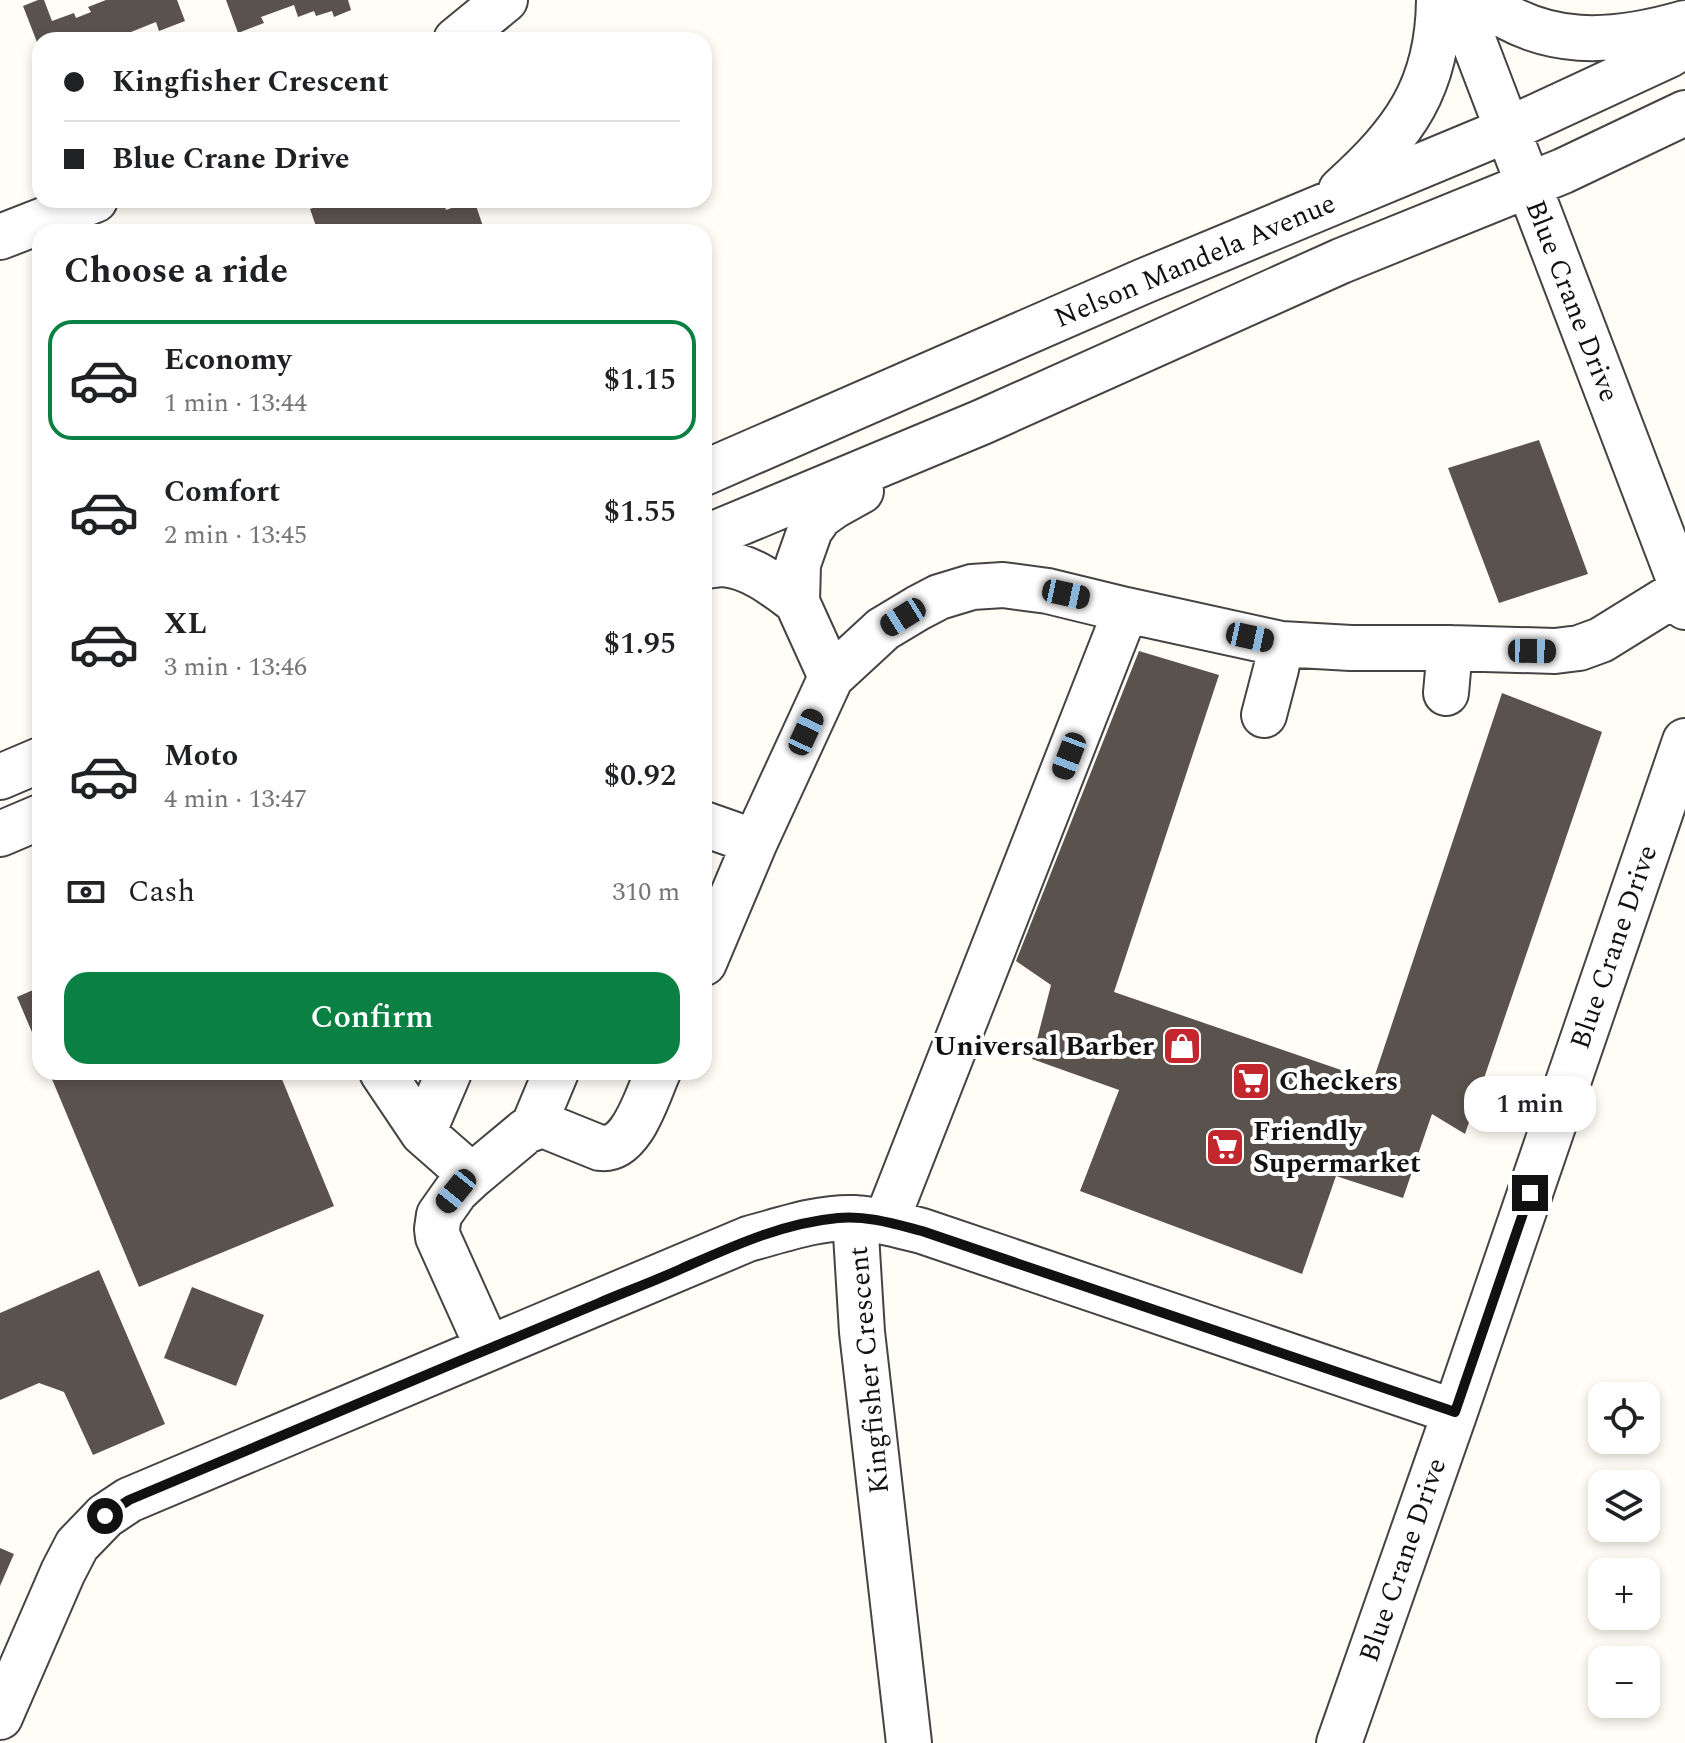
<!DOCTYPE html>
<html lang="en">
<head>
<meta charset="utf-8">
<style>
	:root { --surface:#fff; --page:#f6f6f6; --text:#202124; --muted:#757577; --line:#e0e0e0; --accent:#0b8043 }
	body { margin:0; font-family:Spectral,serif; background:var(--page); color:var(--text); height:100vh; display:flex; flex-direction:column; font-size:30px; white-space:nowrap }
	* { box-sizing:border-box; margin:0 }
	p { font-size:26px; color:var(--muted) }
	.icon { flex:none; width:44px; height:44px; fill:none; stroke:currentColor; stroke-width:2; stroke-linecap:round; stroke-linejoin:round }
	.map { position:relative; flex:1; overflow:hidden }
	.panel { position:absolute; left:32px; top:224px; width:680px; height:856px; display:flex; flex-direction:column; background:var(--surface); border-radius:24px; box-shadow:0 4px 12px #0003 }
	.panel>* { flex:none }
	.hud { position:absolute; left:32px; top:32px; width:680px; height:176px; border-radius:24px; box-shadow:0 4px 12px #0003; display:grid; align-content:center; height:176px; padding:0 32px; background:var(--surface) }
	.controls { position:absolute; left:1588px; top:1382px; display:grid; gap:16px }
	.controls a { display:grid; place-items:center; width:72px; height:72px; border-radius:16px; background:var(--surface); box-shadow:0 4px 12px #0003; font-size:40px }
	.end { position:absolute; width:36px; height:36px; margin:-18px; border:10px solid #111; background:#fff; box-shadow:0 0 0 4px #fff }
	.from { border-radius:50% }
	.bubble { position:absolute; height:56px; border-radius:24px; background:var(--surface); box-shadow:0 4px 12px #0003; font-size:26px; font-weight:600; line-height:56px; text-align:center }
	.car { position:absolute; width:24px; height:48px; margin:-24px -12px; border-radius:10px; box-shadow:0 0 6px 2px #0007; background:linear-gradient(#222 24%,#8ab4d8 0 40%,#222 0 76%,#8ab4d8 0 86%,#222 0) }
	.hud b { display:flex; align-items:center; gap:28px; height:76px; font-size:30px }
	.hud b+b { border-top:2px solid var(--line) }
	.hud i { width:20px; height:20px; background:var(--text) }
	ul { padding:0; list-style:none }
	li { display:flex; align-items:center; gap:24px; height:120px; margin:0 16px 12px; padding:0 16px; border:4px solid transparent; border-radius:24px }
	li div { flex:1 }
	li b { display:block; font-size:30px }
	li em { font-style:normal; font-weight:600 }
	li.current { border-color:var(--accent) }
	li>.icon { width:72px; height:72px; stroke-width:1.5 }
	h2 { padding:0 32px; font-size:36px; line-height:96px }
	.pay { display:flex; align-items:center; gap:20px; height:88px; padding:0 32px; font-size:30px }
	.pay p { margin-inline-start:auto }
	.button { display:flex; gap:16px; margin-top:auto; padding:16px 32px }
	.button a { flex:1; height:92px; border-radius:24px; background:var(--accent); color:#fff; font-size:32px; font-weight:600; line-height:92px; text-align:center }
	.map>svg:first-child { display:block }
</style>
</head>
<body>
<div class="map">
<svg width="1685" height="1743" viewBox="0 0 1685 1743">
	<rect width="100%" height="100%" fill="#fffdf5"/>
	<path fill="#5a524d" d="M 38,0 L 44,0 L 52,21 L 74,13 L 76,18 L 91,12 L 88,7 L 106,0 L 177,0 L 185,21 L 159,31 L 156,22 L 111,40 L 40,40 L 40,50 L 23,6 Z
		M 226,0 L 348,0 L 351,10 L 334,17 L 332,11 L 316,16 L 314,11 L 298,17 L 294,5 L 261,17 L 264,23 L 238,33 Z
		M 336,200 L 443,200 L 446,210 L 474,200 L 485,232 L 318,232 L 310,209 Z
		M 1539,440 L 1588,574 L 1499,603 L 1448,468 Z
		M 1139,651 L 1219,675 L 1114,992 L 1373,1081 L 1502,693 L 1602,732 L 1465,1134 L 1432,1114 L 1403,1198 L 1336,1176 L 1302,1274 L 1080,1191 L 1119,1090 L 1032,1059 L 1051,985 L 1016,961 Z
		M 40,987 L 40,1051 L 17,997 Z
		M 49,1072 L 279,1072 L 334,1206 L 139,1287 Z
		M 99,1270 L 165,1424 L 93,1455 L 64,1392 L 39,1383 L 0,1400 L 0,1313 Z
		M 192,1287 L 264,1315 L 236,1386 L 164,1358 Z
		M 0,1548 L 14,1554 L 0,1586 Z"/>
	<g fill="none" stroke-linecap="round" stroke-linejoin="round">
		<defs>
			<path id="minor" d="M 1458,0 L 1683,590 L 1685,607
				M 1481,0 C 1544,49 1612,44 1685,23
				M 456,40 L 505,0
				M 1341,190 C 1404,133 1438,88 1439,0
				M 0,237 L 95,200
				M 704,473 L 1144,281 L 1507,130 L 1669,55 L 1685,45
				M 704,538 L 982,422 L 1341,261 L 1563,171 L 1685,113
				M 704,566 C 710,566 717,564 723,564 C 751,566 776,586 797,602
				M 831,677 L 797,602 L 798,564 L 810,530 L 820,516 L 834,506 L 861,491
				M 1446,693 L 1450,648
				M 1264,715 L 1276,669 L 1281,644
				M 0,777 L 40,760
				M 704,824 L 755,842
				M 0,834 L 40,817
				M 704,963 L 755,842 L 831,677 L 883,629 L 918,608 L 939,597 L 972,587 L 1003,585 L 1048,591 L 1126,610 L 1281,644 L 1351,648 L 1450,648 L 1555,651 L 1579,648 L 1601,640 L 1685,588
				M 382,1072 L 423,1133 L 472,1176
				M 533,1127 L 556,1072
				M 423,1133 L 449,1072
				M 855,1218 L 862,1332 L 909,1743
				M 886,1222 L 1126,610
				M 488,1348 L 438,1237 L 437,1229 L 439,1215 L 456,1191 L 472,1176 L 526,1131 L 539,1126 L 548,1127 L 600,1148 C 632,1152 647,1096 658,1072
				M 0,1717 L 63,1572 L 77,1545 L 105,1516 L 129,1500 L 748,1239 C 782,1230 818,1217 853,1218 C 876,1219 899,1225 922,1231 L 1455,1412
				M 1339,1743 L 1455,1412 L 1685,741"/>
		</defs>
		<use href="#minor" stroke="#444" stroke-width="48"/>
		<use href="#minor" stroke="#fff" stroke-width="44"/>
	</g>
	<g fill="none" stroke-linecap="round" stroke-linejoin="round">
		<path stroke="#111" stroke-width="10" d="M 105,1516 L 129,1500 C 285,1434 442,1368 599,1303 C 627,1291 655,1281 683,1268 C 733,1246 783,1223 838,1218 C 866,1215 895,1224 922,1231 L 1455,1412 L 1530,1193"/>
	</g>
	<defs>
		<symbol id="shop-square" viewBox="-11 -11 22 22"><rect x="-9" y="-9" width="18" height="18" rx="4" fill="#c4262e" stroke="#fff"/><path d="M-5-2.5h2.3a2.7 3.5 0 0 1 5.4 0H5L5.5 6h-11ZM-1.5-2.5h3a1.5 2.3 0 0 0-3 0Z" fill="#fff"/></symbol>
		<symbol id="supermarket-square" viewBox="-11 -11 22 22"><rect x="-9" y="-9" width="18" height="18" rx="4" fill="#c4262e" stroke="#fff"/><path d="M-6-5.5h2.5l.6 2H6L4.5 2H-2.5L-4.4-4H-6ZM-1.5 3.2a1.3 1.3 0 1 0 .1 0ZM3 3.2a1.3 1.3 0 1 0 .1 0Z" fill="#fff"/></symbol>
	</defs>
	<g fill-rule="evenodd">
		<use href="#shop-square" x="1160" y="1024" width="44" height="44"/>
		<use href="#supermarket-square" x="1229" y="1059" width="44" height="44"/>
		<use href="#supermarket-square" x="1203" y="1125" width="44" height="44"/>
	</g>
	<g text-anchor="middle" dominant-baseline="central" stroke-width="8" stroke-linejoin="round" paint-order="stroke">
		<g font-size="28" fill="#111" stroke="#fff">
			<text transform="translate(1195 261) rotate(-23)">Nelson Mandela Avenue</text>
			<text transform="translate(1572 301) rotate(69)">Blue Crane Drive</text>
			<text transform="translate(1614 947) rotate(-71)">Blue Crane Drive</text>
			<text transform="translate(869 1370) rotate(-95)">Kingfisher Crescent</text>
			<text transform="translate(1403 1560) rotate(-71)">Blue Crane Drive</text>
		</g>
		<g font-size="28" font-weight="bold" fill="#111" stroke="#fff" text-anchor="start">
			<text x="1154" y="1046" text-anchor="end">Universal Barber</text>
			<text x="1279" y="1081">Checkers</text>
			<text x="1253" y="1131">Friendly<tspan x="1253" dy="32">Supermarket</tspan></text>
		</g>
	</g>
</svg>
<div class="controls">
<a><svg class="icon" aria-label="locate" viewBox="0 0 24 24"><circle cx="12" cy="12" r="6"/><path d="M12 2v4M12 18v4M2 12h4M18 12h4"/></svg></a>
<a><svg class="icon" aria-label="layers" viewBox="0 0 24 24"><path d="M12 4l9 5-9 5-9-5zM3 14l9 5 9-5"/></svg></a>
<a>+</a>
<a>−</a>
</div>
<i class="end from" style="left:105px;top:1516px"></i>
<i class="end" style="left:1530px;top:1193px"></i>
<div class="bubble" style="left:1464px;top:1076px;width:132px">1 min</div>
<i class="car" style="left:1066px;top:594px;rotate:102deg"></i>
<i class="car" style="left:903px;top:617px;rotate:238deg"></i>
<i class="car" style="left:1250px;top:637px;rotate:102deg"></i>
<i class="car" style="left:1532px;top:651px;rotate:91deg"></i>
<i class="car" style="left:806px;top:732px;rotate:25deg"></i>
<i class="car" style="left:1069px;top:756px;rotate:201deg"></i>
<i class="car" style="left:456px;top:1191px;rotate:219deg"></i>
<div class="hud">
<b><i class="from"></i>Kingfisher Crescent</b>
<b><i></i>Blue Crane Drive</b>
</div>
<section class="panel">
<h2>Choose a ride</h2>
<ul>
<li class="current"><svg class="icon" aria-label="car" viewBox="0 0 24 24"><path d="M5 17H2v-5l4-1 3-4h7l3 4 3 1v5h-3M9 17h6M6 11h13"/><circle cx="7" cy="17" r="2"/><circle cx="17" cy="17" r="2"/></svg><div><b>Economy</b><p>1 min · 13:44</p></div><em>$1.15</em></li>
<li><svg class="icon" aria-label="car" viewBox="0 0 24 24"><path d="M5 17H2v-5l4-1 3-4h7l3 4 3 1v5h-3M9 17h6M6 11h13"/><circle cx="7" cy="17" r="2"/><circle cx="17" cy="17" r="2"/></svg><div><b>Comfort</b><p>2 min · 13:45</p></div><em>$1.55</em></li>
<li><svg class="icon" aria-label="car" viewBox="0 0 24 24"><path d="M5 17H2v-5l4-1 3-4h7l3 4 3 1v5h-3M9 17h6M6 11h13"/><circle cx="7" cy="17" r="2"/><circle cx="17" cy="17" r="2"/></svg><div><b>XL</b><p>3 min · 13:46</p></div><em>$1.95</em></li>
<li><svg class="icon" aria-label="car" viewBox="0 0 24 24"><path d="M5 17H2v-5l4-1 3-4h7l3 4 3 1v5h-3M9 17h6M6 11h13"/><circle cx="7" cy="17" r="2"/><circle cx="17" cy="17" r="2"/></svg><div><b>Moto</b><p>4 min · 13:47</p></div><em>$0.92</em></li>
</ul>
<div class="pay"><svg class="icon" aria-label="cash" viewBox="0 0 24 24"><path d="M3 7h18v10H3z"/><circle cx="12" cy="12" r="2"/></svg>Cash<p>310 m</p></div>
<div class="button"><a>Confirm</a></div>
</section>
</div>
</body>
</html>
